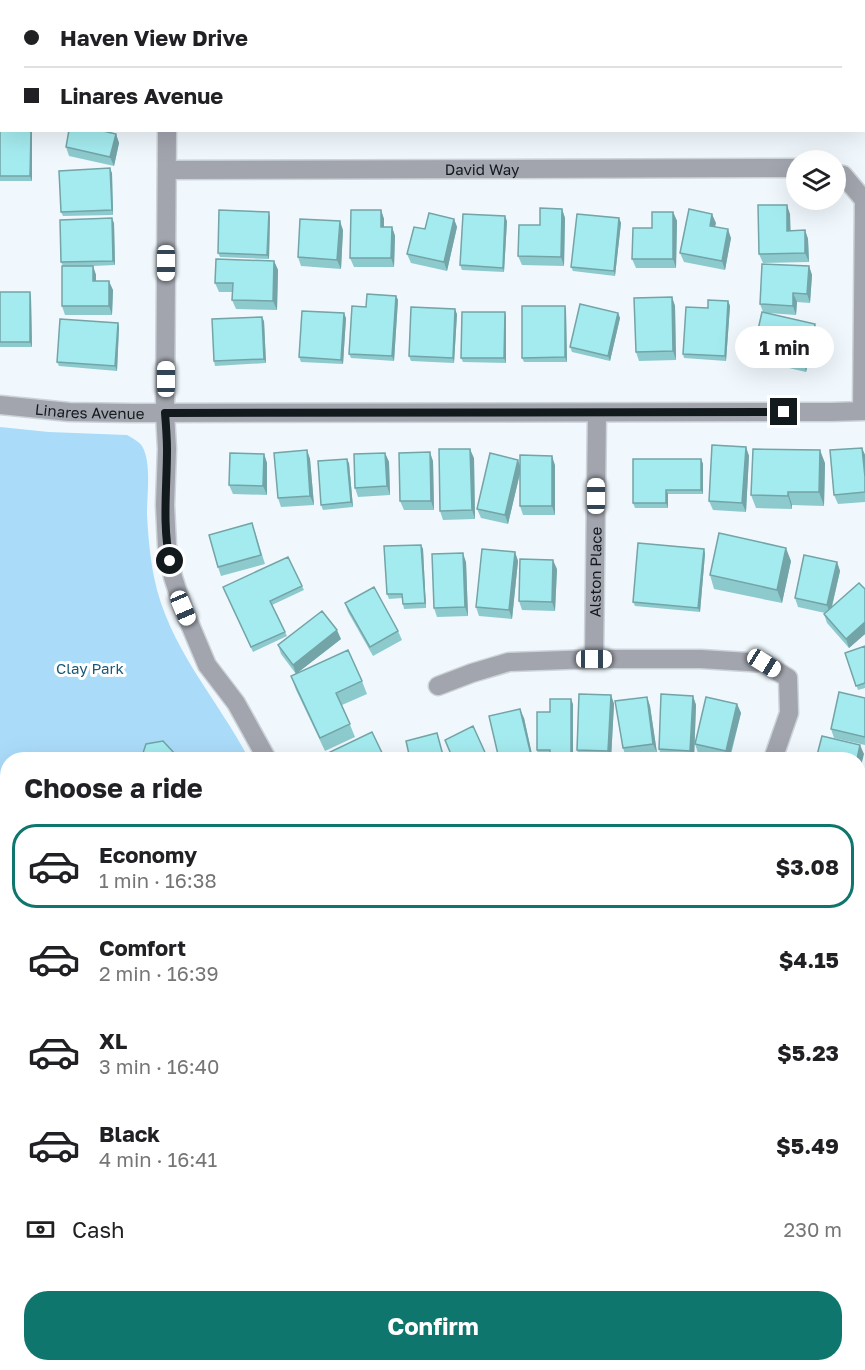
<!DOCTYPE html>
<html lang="en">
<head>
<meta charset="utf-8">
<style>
	:root { --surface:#fff; --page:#f2f2f2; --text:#202124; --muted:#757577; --line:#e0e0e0; --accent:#0f766e }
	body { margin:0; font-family:"Golos Text",sans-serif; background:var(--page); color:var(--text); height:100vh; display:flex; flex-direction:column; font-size:22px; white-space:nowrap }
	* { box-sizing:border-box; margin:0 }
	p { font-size:20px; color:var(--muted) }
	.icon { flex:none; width:33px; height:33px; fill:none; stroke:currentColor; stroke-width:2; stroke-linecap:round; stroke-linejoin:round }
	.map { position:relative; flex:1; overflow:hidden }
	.drawer { position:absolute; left:0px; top:752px; width:866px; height:620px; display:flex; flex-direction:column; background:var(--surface); border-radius:24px 24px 0 0; box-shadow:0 6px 24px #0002 }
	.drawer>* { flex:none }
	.banner { position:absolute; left:0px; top:0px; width:866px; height:132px; box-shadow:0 6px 24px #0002; display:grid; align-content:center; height:132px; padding:0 24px; background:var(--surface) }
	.fabs { position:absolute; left:786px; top:150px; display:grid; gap:12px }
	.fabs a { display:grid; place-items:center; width:60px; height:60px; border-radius:50%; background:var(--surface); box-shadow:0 6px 24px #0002; font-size:30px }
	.end { position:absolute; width:27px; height:27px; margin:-14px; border:8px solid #121a1e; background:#fff; box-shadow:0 0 0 3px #fff }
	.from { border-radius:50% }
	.bubble { position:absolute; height:42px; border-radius:21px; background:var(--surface); box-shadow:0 6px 24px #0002; font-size:20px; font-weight:700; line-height:42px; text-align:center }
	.car { position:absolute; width:18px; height:36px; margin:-18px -9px; border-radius:8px; box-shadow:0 0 4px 2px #0007; background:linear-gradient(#fff 24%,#345 0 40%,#fff 0 76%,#345 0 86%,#fff 0) }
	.banner b { display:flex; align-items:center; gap:21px; height:57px; font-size:22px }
	.banner b+b { border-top:2px solid var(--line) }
	.banner i { width:15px; height:15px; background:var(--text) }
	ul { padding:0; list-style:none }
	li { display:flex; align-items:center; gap:18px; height:84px; margin:0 12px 9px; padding:0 12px; border:3px solid transparent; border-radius:24px }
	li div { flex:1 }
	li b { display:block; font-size:22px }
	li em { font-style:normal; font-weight:700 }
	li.active { border-color:var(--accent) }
	li>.icon { width:54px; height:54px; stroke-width:1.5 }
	h2 { padding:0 24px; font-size:27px; line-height:72px }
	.pay { display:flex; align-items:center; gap:15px; height:66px; padding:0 24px; font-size:22px }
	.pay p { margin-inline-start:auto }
	.primary-button { display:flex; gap:12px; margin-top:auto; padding:12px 24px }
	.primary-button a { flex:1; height:69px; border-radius:24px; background:var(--accent); color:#fff; font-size:24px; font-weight:700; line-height:69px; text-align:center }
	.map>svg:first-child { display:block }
</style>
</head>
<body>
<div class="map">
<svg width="865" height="1370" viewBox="0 0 865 1370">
	<rect width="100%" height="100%" fill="#f0f8fd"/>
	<path fill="#aadcf9" d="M 0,427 L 49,432 L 127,435 C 134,439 142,443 144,450 C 151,468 147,494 147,514 C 148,534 150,557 154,577 C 168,647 217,698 249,759 L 8,759 L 8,1000 L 0,1001 Z"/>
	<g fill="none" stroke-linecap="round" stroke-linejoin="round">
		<defs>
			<g id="street">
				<path d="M 0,78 L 2,78"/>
				<path d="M 167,130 L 165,413 L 167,449 L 165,505 L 167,546 L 173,577 L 183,608 L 207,665 L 236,703 L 267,759"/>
				<path id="s1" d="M 167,170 L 796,168"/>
				<path d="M 836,174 L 843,175 L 864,200 L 862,410"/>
				<path id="s2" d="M 0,405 L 69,412 L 133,413 L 831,412 L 865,411"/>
				<path id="s3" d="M 594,659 L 597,413"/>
				<path d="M 438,686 L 472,673 L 509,662 L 594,659 L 701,659 L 764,663 L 788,678 L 789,713 L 773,759"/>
				<path d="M 0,1022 L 8,1021"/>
				<path d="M 0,1311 L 8,1309"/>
				<path d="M 264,1364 L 264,1370"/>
				<path d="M 596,1364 L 626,1370"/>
			</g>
		</defs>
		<use href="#street" stroke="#ccd4d9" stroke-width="21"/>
		<use href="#street" stroke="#a2a5ae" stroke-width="18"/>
	</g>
	<path fill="#8dcace" d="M 0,124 L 2,130 L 32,130 L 32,181 L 0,181 Z
		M 116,134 L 119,143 L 114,166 L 69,156 L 66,147 Z
		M 112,173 L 113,215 L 63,216 L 61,212 Z
		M 562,209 L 565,218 L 564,266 L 522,265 L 518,256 L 540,225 Z
		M 381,210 L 384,219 L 384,227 L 392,227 L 395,236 L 394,267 L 354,267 L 350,258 Z
		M 673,212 L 677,221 L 676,268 L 636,268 L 632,259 L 652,228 Z
		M 790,214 L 790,230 L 805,230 L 808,239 L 809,262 L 763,263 L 759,254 Z
		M 270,217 L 269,259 L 220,257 L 218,253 Z
		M 619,218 L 621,223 L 615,276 L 573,271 L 571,267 Z
		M 454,219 L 457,227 L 447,271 L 411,263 L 407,254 L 425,229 Z
		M 507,221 L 504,272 L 462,270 L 460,265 Z
		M 114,223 L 115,265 L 93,266 L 96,275 L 96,281 L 113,290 L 112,315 L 65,315 L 62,306 L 63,266 L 61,262 Z
		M 716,223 L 715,226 L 731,238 L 725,270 L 684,262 L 680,253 Z
		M 343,230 L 341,269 L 301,266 L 298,257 Z
		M 274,261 L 278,270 L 277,310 L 236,309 L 232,300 L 233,292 L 219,292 L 215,283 Z
		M 809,266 L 812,275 L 810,303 L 797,302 L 796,315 L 768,313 L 815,324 L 816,329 L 806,372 L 746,358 L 745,353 L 755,343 L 763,312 L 760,304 Z
		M 0,292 L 31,297 L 32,347 L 0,347 Z
		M 396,296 L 398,300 L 394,361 L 351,358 L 349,354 L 366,307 Z
		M 672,297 L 675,306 L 676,360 L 639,361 L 636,352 Z
		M 728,301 L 730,306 L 726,361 L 684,358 L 683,354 L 708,308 Z
		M 566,310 L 567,362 L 524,362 L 522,358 Z
		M 505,312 L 506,317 L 506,363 L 463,362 L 461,358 Z
		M 618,313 L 620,318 L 610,361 L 572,352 L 570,347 Z
		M 457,314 L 454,363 L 411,361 L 409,356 Z
		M 346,318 L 343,364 L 301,362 L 299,357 Z
		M 264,321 L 266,363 L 215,366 L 214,361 Z
		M 118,323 L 119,327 L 117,371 L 59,366 L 57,362 Z
		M 746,447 L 749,456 L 746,512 L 713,510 L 709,501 Z
		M 862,448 L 865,455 L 865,502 L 838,504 L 834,495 Z
		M 307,450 L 310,459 L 314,505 L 281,507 L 278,498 Z
		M 385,453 L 389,462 L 390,495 L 358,497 L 355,488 Z
		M 264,454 L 267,463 L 267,495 L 233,494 L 229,485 Z
		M 474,458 L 475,519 L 443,520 L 440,511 Z
		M 701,459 L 703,464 L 703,494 L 668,494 L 668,508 L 635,508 L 633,503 Z
		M 433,461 L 434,510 L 404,510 L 400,501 Z
		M 349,463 L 353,507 L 323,510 L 321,505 Z
		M 825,463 L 824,506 L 792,505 L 792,509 L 756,508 L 751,495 Z
		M 555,465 L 555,515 L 523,515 L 520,506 L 520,473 L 508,524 L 481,518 L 477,509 L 520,466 Z
		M 255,532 L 265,564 L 221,576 L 218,567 Z
		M 421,545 L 423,549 L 426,608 L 404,609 L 403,604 L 402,598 L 389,599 L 387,594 Z
		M 704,549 L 705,554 L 700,612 L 635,606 L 633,602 Z
		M 515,552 L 518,561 L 512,619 L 479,616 L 476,607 Z
		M 791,561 L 782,603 L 714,589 L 710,575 Z
		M 466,562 L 468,616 L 437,617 L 434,608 Z
		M 837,562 L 840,571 L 832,607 L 865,589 L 865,634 L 849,648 L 827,623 L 824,614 L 825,613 L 798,607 L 795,598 Z
		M 557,569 L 555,611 L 522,610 L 519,601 Z
		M 302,586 L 304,590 L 272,605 L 287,636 L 253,652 L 225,592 Z
		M 345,603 L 398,631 L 402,640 L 373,656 L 348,612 Z
		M 341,639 L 296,674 L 281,654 L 278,645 Z
		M 865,646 L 865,688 L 858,690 L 845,653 Z
		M 291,676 L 362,681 L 367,694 L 342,705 L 355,737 L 325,751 L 296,690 Z
		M 611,695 L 614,704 L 611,759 L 580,759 L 577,750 Z
		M 693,696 L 696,705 L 694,759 L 662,758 L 659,749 Z
		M 647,697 L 650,706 L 657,753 L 626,757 L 623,748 Z
		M 865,698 L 865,745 L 834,738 L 831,729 Z
		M 573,704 L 573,759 L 550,759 L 550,755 L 538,755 L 537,750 L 550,712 Z
		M 737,704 L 741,713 L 730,759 L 726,759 L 698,753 L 695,744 Z
		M 524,718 L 533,759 L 499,759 Z
		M 858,783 L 865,785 L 865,816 L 858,815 Z
		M 8,1211 L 8,1250 L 0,1251 L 0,1212 Z
		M 678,1364 L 730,1364 L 729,1370 L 674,1370 L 679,1366 Z"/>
	<path fill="#73a4a7" d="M 31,130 L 32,130 L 32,181 L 30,176 Z
		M 116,134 L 119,143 L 114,166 L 110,157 Z
		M 110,168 L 112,173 L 113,215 L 112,210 Z
		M 787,205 L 790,214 L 791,239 L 787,231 Z
		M 562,209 L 565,218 L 564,266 L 561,257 Z
		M 381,210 L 384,219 L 384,236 L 381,227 Z
		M 269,212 L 270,217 L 269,259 L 267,255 Z
		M 673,212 L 677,221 L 676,268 L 673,259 Z
		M 712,214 L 716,223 L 713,234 L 710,226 Z
		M 505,216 L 507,221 L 504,272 L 503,268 Z
		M 112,218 L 114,223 L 115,265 L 113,261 Z
		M 619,218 L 621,223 L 615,276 L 614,271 Z
		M 454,219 L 457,227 L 447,271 L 444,262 Z
		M 340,221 L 343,230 L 341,269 L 337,260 Z
		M 392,227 L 395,236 L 394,267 L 391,258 Z
		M 728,229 L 731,238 L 725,270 L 722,261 Z
		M 805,230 L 808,239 L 809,262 L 805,253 Z
		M 274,261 L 278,270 L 277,310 L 273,301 Z
		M 93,266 L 96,275 L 96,290 L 93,281 Z
		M 809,266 L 812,275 L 810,303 L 807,294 Z
		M 109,281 L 113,290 L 112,315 L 109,306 Z
		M 30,292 L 31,297 L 32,347 L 30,342 Z
		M 793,293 L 797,302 L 796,315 L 793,306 Z
		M 396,296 L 398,300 L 394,361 L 392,356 Z
		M 672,297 L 675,306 L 676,360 L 673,351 Z
		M 728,301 L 730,306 L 726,361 L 725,356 Z
		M 565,306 L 566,310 L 567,362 L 565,357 Z
		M 455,309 L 457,314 L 454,363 L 453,358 Z
		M 505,312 L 506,317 L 506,363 L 504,358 Z
		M 344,313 L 346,318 L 343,364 L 341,360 Z
		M 618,313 L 620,318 L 610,361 L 608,356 Z
		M 262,317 L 264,321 L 266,363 L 264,359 Z
		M 118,323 L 119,327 L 117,371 L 115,366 Z
		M 815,324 L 816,329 L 806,372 L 805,367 Z
		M 746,447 L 749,456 L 746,512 L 742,503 Z
		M 862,448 L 865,455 L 865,477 Z
		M 470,449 L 474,458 L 475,519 L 472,510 Z
		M 307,450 L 310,459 L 314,505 L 310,496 Z
		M 820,450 L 825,463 L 824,506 L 819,492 Z
		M 430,452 L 433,461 L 434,510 L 431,501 Z
		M 385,453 L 389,462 L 390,495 L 387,486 Z
		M 264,454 L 267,463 L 267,495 L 263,486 Z
		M 552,456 L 555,465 L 555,515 L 552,506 Z
		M 347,459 L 349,463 L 353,507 L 351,502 Z
		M 701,459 L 703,464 L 703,494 L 701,490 Z
		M 518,460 L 521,469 L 508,524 L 505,515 Z
		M 666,490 L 668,494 L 668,508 L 666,503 Z
		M 788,492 L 792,505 L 792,509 L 788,496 Z
		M 421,545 L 423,549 L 426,608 L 425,603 Z
		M 786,548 L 791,561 L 782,603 L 777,590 Z
		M 704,549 L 705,554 L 700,612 L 698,608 Z
		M 515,552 L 518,561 L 512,619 L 509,610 Z
		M 463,553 L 466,562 L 468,616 L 465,607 Z
		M 553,560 L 557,569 L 555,611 L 552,602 Z
		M 837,562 L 840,571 L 830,614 L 827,605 Z
		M 865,622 L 865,634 L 849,648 L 846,639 Z
		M 337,630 L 341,639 L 296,674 L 293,665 Z
		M 611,695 L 614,704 L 611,759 L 608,751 Z
		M 693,696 L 696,705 L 694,759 L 690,751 Z
		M 647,697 L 650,706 L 657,753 L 653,744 Z
		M 571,699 L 573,704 L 573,759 L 571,759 Z
		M 737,704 L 741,713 L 729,759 L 726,751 Z
		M 520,709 L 524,718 L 533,759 L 531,755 Z
		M 860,745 L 864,754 L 858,778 L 858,759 L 857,759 Z
		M 8,1104 L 8,1117 L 0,1126 L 0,1113 Z
		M 864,1305 L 865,1307 L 865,1344 L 859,1370 L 858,1331 Z
		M 226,1364 L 227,1364 L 229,1370 L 226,1370 Z
		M 725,1364 L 730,1364 L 729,1370 L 724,1370 Z"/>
	<path fill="#a4ebef" stroke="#73a4a7" stroke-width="1.5" d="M 865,81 L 865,110 L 864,110 L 864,86 Z
		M 0,124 L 2,124 L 2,130 L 31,130 L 30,176 L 0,176 Z
		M 69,130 L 99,130 L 116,134 L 110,157 L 66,147 Z
		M 110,168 L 112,210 L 61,212 L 59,171 Z
		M 758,205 L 787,205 L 787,231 L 805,230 L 805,253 L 759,254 Z
		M 540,208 L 562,209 L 561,257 L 518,256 L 519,225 L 540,225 Z
		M 689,209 L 712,214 L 710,226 L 728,229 L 722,261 L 680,253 Z
		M 219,210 L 269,212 L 267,255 L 218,253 Z
		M 351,210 L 381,210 L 381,227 L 392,227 L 391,258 L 350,258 Z
		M 652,212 L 673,212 L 673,259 L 632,259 L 633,228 L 652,228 Z
		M 429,213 L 454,219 L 444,262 L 407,254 L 414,227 L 425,229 Z
		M 463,214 L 505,216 L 503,268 L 460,265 Z
		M 577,214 L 619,218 L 614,271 L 571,267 Z
		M 112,218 L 113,261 L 61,262 L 60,220 Z
		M 300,219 L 340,221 L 337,260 L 298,257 Z
		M 216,259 L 274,261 L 273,301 L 232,300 L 233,283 L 215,283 Z
		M 762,264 L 809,266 L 807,294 L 793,293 L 793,306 L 760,304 Z
		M 62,266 L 93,266 L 93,281 L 109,281 L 109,306 L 62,306 Z
		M 0,292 L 30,292 L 30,342 L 0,342 Z
		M 367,294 L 396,296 L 392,356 L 349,354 L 352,306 L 366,307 Z
		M 672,297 L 673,351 L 636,352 L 634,298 Z
		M 708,300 L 728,301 L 725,356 L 683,354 L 686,307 L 708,308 Z
		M 580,304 L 618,313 L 608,356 L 570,347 Z
		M 522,306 L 565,306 L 565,357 L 522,358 Z
		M 411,307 L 455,309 L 453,358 L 409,356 Z
		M 302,311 L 344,313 L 341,360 L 299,357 Z
		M 462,312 L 505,312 L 504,358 L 461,358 Z
		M 762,312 L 815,324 L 805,367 L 745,353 L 747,341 L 755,343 Z
		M 262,317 L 264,359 L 214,361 L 212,319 Z
		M 60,319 L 118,323 L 115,366 L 57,362 Z
		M 712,445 L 746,447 L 742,503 L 709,501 Z
		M 862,448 L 865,477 L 865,492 L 834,495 L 830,450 Z
		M 439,449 L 470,449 L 472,510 L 440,511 Z
		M 753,449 L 820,450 L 819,492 L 788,492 L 788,496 L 751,495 Z
		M 307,450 L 310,496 L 278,498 L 274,453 Z
		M 430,452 L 431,501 L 400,501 L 399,453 Z
		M 230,453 L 264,454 L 263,486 L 229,485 Z
		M 385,453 L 387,486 L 355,488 L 354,454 Z
		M 490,453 L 518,460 L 505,515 L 477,509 Z
		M 520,455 L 552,456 L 552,506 L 520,506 Z
		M 347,459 L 351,502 L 321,505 L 318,461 Z
		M 633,459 L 701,459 L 701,490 L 666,490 L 666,503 L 633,503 Z
		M 252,523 L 261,555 L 218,567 L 209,535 Z
		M 719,533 L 786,548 L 777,590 L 710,575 Z
		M 638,543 L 704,549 L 698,608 L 633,602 Z
		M 421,545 L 425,603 L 403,604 L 402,594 L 387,594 L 384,546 Z
		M 482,549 L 515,552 L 509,610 L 476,607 Z
		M 463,553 L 465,607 L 434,608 L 432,554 Z
		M 804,555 L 837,562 L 827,605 L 795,598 Z
		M 288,557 L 302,586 L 270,601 L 285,632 L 251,647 L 223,587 Z
		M 520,559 L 553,560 L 552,602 L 519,601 Z
		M 859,583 L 865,589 L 865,622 L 846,639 L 824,614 Z
		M 374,587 L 398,631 L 370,647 L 345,603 Z
		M 322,611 L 337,630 L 293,665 L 278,645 Z
		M 865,646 L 865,683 L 856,686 L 845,653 Z
		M 348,650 L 362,681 L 336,693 L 350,724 L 320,738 L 291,676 Z
		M 839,692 L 865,698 L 865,737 L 831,729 Z
		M 579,694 L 611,695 L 608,751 L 577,750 Z
		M 661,694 L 693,696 L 690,751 L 659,749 Z
		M 647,697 L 653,744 L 623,748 L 615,701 Z
		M 706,697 L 737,704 L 726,751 L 695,744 Z
		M 550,699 L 571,699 L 571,759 L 550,759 L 550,750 L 537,750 L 537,712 L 550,712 Z
		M 520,709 L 531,755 L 516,759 L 499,759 L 489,716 Z
		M 473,726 L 488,759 L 453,759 L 445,740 Z
		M 372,732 L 385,759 L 331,759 L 328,753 Z
		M 437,733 L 444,759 L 410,759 L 406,741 Z
		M 822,736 L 860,745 L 857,759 L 816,759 Z
		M 163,741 L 175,754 L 174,759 L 141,759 L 146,744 Z
		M 858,783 L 865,785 L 865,804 L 858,803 Z
		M 0,1089 L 8,1095 L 8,1104 L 0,1113 Z
		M 8,1211 L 8,1241 L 0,1242 L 0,1212 Z
		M 858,1303 L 864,1305 L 858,1331 Z
		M 8,1356 L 8,1364 L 32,1364 L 34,1370 L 7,1370 L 3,1357 Z
		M 858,1361 L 865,1363 L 865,1370 L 797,1370 L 799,1364 L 858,1364 Z
		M 48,1364 L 96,1364 L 97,1370 L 49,1370 Z
		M 107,1364 L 158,1364 L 160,1370 L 109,1370 Z
		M 171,1364 L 226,1364 L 226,1370 L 171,1370 Z
		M 305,1364 L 361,1364 L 362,1367 L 352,1370 L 307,1370 Z
		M 414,1364 L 440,1364 L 446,1365 L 445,1370 L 412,1370 Z
		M 687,1364 L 725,1364 L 724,1370 L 715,1370 Z
		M 675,1365 L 696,1370 L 674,1370 Z
		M 462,1368 L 472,1370 L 461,1370 Z"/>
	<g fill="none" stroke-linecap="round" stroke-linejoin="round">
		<path stroke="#121a1e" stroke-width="8" d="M 170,561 C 162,525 167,487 167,450 C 167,438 166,425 165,413 L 784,412"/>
	</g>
	<g text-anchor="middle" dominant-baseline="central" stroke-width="6" stroke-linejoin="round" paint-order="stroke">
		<g font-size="15" fill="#121a1e" stroke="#fff">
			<text stroke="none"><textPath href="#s1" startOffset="315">David Way</textPath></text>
			<text stroke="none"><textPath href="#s2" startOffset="90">Linares Avenue</textPath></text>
			<text stroke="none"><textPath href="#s3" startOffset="87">Alston Place</textPath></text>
		</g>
		<g font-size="15" fill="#1a5a78" stroke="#fff">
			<text x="90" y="668">Clay Park</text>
		</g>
	</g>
</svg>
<div class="fabs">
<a><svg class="icon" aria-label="layers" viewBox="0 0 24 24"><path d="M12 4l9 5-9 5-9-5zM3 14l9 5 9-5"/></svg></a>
</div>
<i class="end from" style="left:170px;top:561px"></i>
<i class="end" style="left:784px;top:412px"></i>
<div class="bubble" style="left:735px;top:326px;width:99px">1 min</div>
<i class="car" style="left:166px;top:263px;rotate:180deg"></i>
<i class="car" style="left:166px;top:379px;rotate:0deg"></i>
<i class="car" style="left:596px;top:496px;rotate:0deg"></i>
<i class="car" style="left:183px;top:608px;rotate:157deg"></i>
<i class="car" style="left:594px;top:659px;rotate:90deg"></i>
<i class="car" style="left:764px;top:663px;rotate:122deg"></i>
<div class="banner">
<b><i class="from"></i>Haven View Drive</b>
<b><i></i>Linares Avenue</b>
</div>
<section class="drawer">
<h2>Choose a ride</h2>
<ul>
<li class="active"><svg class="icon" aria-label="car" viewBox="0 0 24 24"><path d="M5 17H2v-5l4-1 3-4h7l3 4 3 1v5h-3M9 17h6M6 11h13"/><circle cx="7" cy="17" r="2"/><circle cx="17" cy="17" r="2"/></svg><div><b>Economy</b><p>1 min · 16:38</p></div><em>$3.08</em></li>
<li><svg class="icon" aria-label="car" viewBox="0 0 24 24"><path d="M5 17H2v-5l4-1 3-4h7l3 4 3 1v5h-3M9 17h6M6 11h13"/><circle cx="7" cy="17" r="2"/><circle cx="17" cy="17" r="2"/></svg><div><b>Comfort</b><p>2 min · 16:39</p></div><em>$4.15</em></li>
<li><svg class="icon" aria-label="car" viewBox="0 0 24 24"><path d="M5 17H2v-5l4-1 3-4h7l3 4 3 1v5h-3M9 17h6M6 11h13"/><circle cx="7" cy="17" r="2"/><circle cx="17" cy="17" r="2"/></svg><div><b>XL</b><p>3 min · 16:40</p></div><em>$5.23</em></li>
<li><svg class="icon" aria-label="car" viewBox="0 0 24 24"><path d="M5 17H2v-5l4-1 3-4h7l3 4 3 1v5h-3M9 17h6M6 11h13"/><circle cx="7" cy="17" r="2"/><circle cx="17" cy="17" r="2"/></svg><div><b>Black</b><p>4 min · 16:41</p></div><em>$5.49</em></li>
</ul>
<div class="pay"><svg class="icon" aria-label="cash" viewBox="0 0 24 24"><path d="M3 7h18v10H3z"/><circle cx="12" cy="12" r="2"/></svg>Cash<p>230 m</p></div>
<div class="primary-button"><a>Confirm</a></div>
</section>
</div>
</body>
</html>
